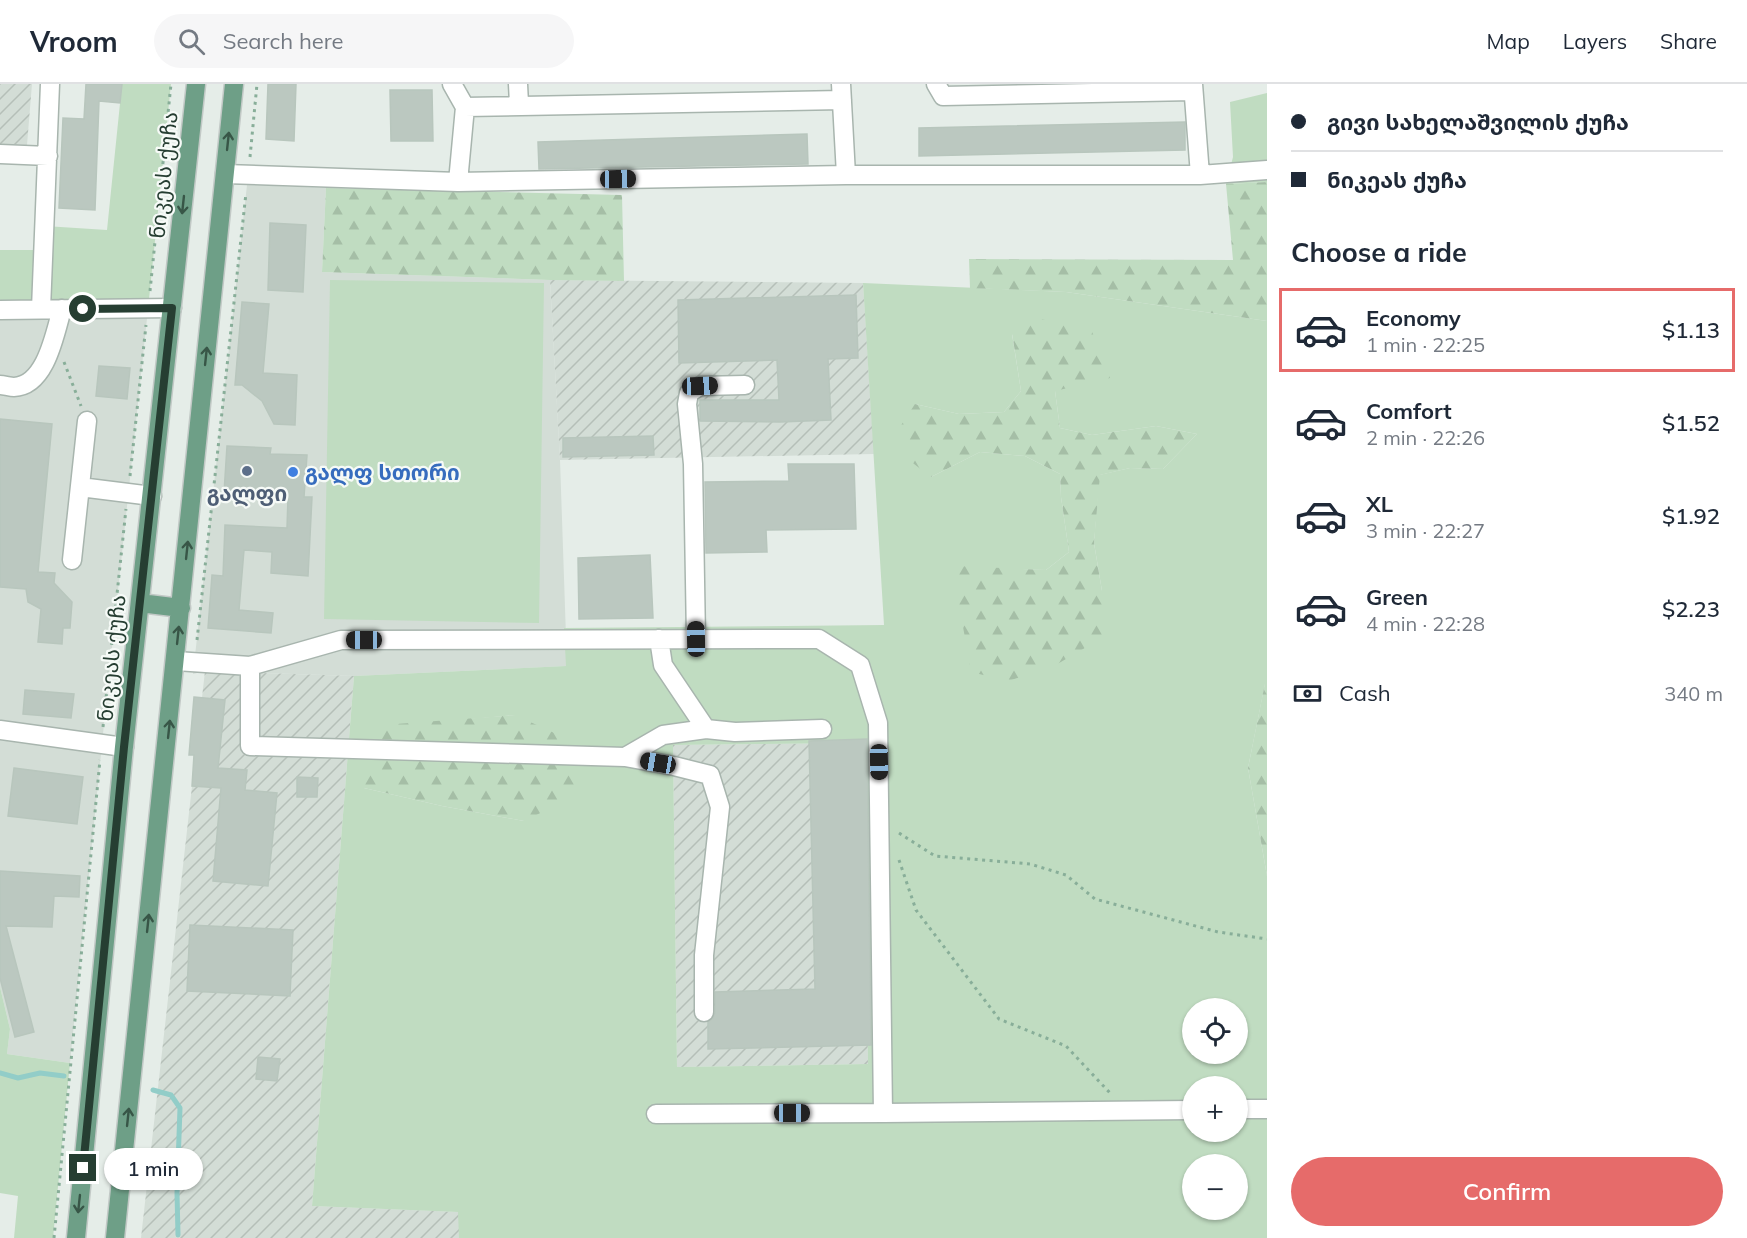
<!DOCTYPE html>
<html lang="en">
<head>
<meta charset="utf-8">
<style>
	:root { --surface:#fff; --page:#f6f6f7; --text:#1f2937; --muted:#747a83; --line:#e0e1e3; --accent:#e66b6a }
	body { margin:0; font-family:Mulish,"Noto Sans Georgian",sans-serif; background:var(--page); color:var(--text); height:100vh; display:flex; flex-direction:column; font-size:22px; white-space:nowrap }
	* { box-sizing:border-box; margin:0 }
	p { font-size:20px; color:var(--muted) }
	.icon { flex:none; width:33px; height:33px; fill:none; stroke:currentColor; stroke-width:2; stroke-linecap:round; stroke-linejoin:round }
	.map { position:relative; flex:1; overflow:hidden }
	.side { display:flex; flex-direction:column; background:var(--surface); width:480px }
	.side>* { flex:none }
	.banner { display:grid; align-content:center; height:132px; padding:0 24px; background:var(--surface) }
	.buttons { position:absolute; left:1182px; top:914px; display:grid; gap:12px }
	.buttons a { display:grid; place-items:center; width:66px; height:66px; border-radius:50%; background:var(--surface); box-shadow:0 2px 4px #0004; font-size:30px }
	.end { position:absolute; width:27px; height:27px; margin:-14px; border:8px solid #263e32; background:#fff; box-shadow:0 0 0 3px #fff }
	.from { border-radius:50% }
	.bubble { position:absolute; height:42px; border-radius:21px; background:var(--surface); box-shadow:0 2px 4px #0004; font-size:20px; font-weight:600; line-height:42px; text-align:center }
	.car { position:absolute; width:18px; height:36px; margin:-18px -9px; border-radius:8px; box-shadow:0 0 4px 2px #0007; background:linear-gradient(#222 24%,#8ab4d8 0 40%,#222 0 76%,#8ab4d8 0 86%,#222 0) }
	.banner b { display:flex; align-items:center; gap:21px; height:57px; font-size:22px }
	.banner b+b { border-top:2px solid var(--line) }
	.banner i { width:15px; height:15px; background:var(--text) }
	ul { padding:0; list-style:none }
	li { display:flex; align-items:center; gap:18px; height:84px; margin:0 12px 9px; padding:0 12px; border:3px solid transparent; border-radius:0px }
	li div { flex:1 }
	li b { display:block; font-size:22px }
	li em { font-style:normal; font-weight:600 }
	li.selected { border-color:var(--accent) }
	li>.icon { width:54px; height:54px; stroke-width:1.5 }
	h2 { padding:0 24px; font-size:27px; line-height:72px }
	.pay { display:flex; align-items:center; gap:15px; height:66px; padding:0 24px; font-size:22px }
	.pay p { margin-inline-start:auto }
	.action { display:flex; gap:12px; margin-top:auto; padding:12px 24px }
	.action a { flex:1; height:69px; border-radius:36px; background:var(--accent); color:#fff; font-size:24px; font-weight:600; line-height:69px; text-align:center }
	header { display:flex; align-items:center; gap:36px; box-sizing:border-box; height:84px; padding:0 30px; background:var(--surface); border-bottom:2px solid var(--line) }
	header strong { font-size:28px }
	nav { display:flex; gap:33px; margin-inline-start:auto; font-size:21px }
	.search { width:420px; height:54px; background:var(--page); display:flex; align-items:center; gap:15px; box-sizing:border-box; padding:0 21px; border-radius:33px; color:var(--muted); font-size:22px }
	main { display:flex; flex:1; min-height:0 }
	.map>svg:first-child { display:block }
</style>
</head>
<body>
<header>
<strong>Vroom</strong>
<div class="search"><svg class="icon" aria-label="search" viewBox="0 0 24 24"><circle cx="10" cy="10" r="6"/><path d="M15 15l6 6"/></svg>Search here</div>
<nav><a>Map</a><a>Layers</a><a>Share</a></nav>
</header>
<main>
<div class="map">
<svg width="1267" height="1154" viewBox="0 0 1267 1154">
	<defs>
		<pattern id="industrial-furrows" width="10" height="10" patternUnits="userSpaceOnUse" patternTransform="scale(1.5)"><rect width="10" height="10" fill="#d3ddd6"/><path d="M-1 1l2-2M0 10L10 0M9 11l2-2" fill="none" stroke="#b5bfb8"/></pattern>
		<pattern id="forest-firs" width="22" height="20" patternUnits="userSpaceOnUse" patternTransform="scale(1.5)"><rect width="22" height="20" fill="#c0dcc1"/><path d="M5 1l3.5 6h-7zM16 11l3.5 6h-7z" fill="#a5bea6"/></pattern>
	</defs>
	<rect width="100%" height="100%" fill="#e5ede8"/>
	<path fill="#d3ddd6" d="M 247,101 L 326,104 L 322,188 L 550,196 L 560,376 L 567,582 L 354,592 L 205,587 L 193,590 Z
		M 148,225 L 107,610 L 70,979 L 7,970 L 10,945 L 0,903 L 0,226 Z"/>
	<path fill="url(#industrial-furrows)" d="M 0,0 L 32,0 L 27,61 L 0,60 Z
		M 550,196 L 863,199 L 874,370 L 560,376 Z
		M 205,587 L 354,592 L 312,1122 L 459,1128 L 459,1154 L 141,1154 Z
		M 865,659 L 868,980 L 677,983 L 673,661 Z"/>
	<path fill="#c0dcc1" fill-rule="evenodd" d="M 122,0 L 171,0 L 148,225 L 0,226 L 0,166 L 43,166 L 45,142 L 107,146 Z
		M 1267,9 L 1267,98 L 1226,100 L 1233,73 L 1230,18 Z
		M 330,196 L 544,199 L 539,539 L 324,535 Z
		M 863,199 L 1066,208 L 1267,237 L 1267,599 L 1265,600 L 1248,684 L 1267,792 L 1267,1154 L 459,1154 L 458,1128 L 312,1122 L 354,592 L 566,582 L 564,544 L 884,541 ZM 1012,250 L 1055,307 L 1060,344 L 1092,351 L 1156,342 L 1197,350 L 1163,385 L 1130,384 L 1099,391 L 1094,459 L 1102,507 L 1003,485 L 1046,486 L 1069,468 L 1061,413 L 1060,390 L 1025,372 L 980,368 L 931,393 L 915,320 L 959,330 L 1004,328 L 1021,307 ZM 515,631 L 524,737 L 442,722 L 364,704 L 449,637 ZM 864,659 L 868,980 L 677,983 L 673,661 ZM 1192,924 L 1238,924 L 1238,969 L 1192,969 ZM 1192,1002 L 1238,1002 L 1238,1047 L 1192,1047 ZM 1192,1080 L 1238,1080 L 1238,1125 L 1192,1125 Z
		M 0,903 L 10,945 L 7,970 L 70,979 L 53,1154 L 14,1154 L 18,1112 L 0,1109 Z"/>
	<path fill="url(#forest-firs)" d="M 1267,98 L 1267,237 L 1066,208 L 970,204 L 969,175 L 1233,176 L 1226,100 Z
		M 326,104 L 622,111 L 624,197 L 550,196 L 322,188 Z
		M 1030,233 L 1091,245 L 1110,294 L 1055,307 L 1060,344 L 1092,351 L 1156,342 L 1197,350 L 1163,385 L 1130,384 L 1100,391 L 1094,459 L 1102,507 L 1107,551 L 1054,582 L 1008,597 L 971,588 L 956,503 L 958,482 L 1046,486 L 1069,468 L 1061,413 L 1060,390 L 1025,372 L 980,368 L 931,393 L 905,373 L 900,343 L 915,320 L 959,330 L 1004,328 L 1021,307 L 1012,249 Z
		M 1265,599 L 1267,599 L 1267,792 L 1248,684 Z
		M 515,631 L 563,653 L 577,711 L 524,737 L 442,722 L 364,704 L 369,642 Z"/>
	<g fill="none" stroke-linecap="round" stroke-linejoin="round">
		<path stroke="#92cdc8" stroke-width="5" d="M 0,989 L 18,994 L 40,989 L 64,992
			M 153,1006 L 171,1011 L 180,1024 L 177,1109 L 178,1151"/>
	</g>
	<path fill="#bbc8c0" stroke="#b8c6bd" stroke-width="1.5" d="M 86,0 L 122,0 L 120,19 L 99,17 L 95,126 L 59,124 L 63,34 L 84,35 Z
		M 268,0 L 296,0 L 294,57 L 266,55 Z
		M 390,6 L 432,6 L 433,57 L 391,57 Z
		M 1185,38 L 1185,66 L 919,72 L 919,44 Z
		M 807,50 L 808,80 L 539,85 L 538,58 Z
		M 270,139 L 306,141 L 303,208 L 268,206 Z
		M 856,211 L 858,274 L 828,275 L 831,336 L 780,338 L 700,337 L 700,316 L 779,316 L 777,276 L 679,279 L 678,216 Z
		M 242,218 L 269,220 L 263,289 L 297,291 L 295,341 L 274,340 L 262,317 L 242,301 L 235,301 Z
		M 99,282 L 130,284 L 127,315 L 96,312 Z
		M 0,335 L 52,340 L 38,488 L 55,489 L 54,499 L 72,518 L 70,544 L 63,544 L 62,560 L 38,558 L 41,525 L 28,518 L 26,505 L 0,503 Z
		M 653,352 L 654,371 L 563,373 L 563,354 Z
		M 227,362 L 271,364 L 270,370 L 307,371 L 304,413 L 312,413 L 308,492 L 271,489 L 272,468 L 244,466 L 239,526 L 273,529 L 271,549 L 208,544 L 212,491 L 223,492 L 225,441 L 287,444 L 288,413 L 224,409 Z
		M 788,380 L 854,380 L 856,445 L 766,446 L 767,468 L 706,469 L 705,398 L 789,397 Z
		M 650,471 L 653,534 L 579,535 L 578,474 Z
		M 25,606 L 74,610 L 71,634 L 23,630 Z
		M 194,613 L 225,616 L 218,684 L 247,686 L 245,706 L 277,709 L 268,802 L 213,797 L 221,704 L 192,702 L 194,671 L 189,671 Z
		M 867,655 L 871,961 L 708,965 L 708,938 L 713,934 L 715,929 L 715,908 L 815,905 L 809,657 Z
		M 14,684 L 83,693 L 77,740 L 8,732 Z
		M 297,693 L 318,694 L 317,713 L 297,713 Z
		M 0,787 L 80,792 L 79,813 L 54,812 L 52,843 L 6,842 L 34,948 L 15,953 L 0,894 Z
		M 190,841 L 293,846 L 290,912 L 187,907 Z
		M 258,973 L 280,975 L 277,997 L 256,995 Z"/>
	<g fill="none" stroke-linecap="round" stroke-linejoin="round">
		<defs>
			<path id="minor" d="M 452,0 L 465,23
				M 518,0 L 519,20
				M 841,0 L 846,91
				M 936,0 L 943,12 L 1193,7
				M 1193,0 L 1200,91
				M 0,70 L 48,72
				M 225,90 L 458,98 L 846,91 L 1200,91 L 1267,86
				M 458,98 L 465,23 L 842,16
				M 41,225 L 50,0
				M 0,226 L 172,224
				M 0,301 C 4,301 10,303 14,303 C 46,302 55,249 62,225
				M 80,403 L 152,412
				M 72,476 L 87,337
				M 659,555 L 663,581 L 706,645
				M 696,555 L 693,380 L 687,320 L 689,309 L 700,302 L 745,301
				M 176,577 L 250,582 L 341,556 L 819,555 L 860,581 L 878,639 L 883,1029 L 1192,1026
				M 250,582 L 250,662 L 625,673 L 663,651 L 706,645 L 735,648 L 822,645
				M 0,646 L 124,663
				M 625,673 L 674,682 L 710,691 L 720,723 L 704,871 L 704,928
				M 1238,1025 L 1267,1025
				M 656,1030 L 883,1029"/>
			<path id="major" d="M 140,519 L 181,524
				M 76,1154 L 124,663 L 196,0
				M 115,1154 L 234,0"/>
		</defs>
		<use href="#minor" stroke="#a8b5ae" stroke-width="21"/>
		<use href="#major" stroke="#c2c9c6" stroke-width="21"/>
		<path stroke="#88ae99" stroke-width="3" stroke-dasharray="3 4.5" stroke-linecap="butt" d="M 250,73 L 257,0
			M 150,207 L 171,0
			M 64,278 L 81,322
			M 130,392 L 146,241
			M 197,556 L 246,109
			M 103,643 L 126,425
			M 899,749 L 935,772 L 1030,780 L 1066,791 L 1095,815 L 1218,848 L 1267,855
			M 899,776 L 916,826 L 999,935 L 1066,962 L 1110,1009
			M 54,1154 L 100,676"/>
		<use href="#minor" stroke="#fff" stroke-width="18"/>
		<use href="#major" stroke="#6e9f87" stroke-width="18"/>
	</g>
	<defs><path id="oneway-shaft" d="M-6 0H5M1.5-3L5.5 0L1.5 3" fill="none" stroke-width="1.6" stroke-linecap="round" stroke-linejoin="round" transform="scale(1.5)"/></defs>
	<g stroke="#385647">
		<use href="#oneway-shaft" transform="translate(228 57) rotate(-84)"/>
		<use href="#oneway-shaft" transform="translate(183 121) rotate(96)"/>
		<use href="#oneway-shaft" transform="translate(206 272) rotate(-84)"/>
		<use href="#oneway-shaft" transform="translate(187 466) rotate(-84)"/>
		<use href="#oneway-shaft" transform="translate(178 551) rotate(-84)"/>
		<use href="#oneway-shaft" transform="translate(169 645) rotate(-84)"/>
		<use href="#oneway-shaft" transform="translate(148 839) rotate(-84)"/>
		<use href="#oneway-shaft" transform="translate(128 1033) rotate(-84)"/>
		<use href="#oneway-shaft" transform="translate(79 1120) rotate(96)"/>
	</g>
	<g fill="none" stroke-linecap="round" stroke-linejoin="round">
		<path stroke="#263e32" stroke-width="8" d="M 83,1084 L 124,663 L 172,224 L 83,225"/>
	</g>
	<circle fill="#5c6f8a" stroke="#f6faf7" stroke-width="2" cx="247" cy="387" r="6"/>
	<circle fill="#3f7fe0" stroke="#f6faf7" stroke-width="2" cx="293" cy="388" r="6"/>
	<g text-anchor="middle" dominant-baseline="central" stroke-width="4.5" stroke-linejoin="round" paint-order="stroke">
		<g font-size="21" fill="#263e32" stroke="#f6faf7">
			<text transform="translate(163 91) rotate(-84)">ნიკეას ქუჩა</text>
			<text transform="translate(111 574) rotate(-84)">ნიკეას ქუჩა</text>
		</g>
		<g font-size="21" font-weight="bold" fill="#366cbe" stroke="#f6faf7" text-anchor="start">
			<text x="305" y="388">გალფ სთორი</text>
		</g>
		<g font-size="21" font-weight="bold" fill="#4e5e75" stroke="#f6faf7">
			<text x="247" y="409">გალფი</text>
		</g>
	</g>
</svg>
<div class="buttons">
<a><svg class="icon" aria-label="locate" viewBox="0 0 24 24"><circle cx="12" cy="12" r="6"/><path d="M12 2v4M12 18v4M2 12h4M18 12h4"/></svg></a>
<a>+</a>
<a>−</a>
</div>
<i class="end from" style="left:83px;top:225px"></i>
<i class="end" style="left:83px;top:1084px"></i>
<div class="bubble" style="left:104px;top:1064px;width:99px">1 min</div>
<i class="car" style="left:618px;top:95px;rotate:89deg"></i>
<i class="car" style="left:700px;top:302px;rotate:88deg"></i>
<i class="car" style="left:696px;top:555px;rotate:359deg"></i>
<i class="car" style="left:364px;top:556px;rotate:270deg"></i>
<i class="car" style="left:879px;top:678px;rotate:179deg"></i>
<i class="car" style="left:658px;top:679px;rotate:280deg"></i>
<i class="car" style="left:792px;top:1029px;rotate:90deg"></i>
</div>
<section class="side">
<div class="banner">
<b><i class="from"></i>გივი სახელაშვილის ქუჩა</b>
<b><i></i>ნიკეას ქუჩა</b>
</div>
<h2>Choose a ride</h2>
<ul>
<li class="selected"><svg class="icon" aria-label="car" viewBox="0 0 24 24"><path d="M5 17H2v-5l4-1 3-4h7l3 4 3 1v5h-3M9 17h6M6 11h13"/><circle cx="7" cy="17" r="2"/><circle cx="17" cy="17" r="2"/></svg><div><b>Economy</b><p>1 min · 22:25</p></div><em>$1.13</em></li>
<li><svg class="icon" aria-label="car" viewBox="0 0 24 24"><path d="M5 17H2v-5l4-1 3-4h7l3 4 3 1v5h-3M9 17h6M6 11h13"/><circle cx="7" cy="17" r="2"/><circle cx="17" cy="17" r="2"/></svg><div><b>Comfort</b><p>2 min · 22:26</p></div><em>$1.52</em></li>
<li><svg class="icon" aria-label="car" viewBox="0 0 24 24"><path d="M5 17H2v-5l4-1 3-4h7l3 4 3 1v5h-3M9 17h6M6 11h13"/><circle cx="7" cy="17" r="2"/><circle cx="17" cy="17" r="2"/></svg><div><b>XL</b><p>3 min · 22:27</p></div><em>$1.92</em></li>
<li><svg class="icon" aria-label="car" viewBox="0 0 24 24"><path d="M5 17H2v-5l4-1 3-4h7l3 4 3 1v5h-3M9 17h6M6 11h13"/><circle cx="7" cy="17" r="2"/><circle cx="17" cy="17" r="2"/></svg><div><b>Green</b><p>4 min · 22:28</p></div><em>$2.23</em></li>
</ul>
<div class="pay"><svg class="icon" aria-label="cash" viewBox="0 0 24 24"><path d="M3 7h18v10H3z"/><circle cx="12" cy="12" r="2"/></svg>Cash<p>340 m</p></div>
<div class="action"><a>Confirm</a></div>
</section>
</main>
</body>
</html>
